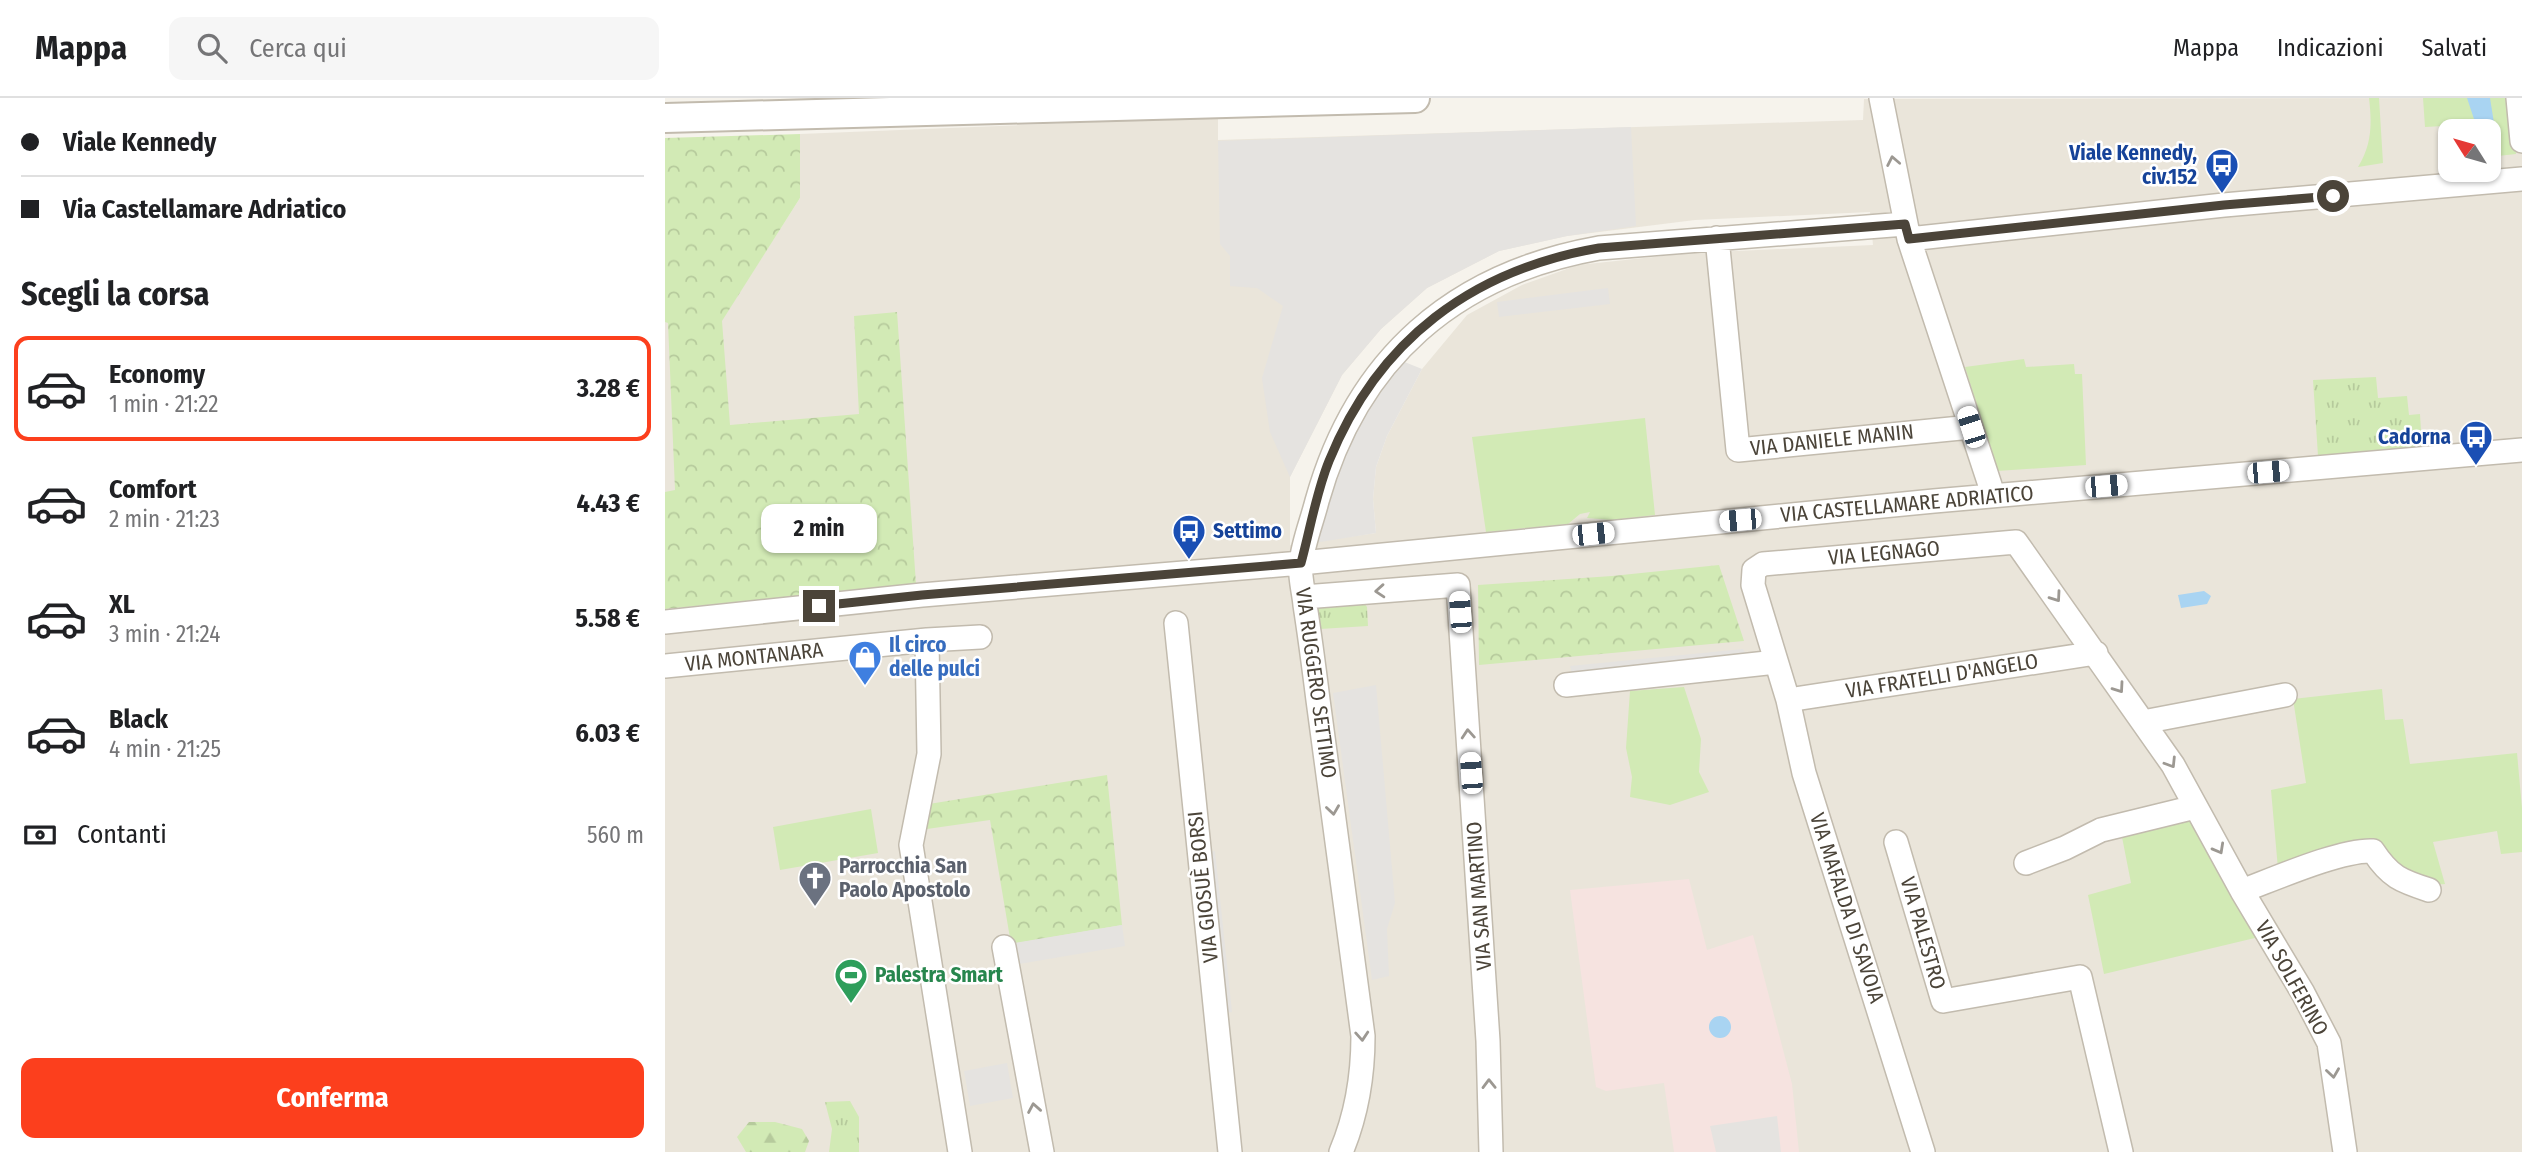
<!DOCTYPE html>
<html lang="it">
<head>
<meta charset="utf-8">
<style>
	:root { --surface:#fff; --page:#f6f6f6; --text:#202124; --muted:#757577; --line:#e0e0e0; --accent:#fc3f1d }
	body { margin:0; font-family:"Fira Sans Condensed",sans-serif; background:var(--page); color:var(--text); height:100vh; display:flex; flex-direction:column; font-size:26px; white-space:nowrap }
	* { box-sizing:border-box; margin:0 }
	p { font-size:23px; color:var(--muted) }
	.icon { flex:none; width:38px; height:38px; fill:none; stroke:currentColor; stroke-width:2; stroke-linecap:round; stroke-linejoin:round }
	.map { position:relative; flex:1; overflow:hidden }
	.drawer { display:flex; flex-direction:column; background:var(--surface); width:665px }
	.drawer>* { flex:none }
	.banner { display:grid; align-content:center; height:154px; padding:0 21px; background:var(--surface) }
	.needle { width:46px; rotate:307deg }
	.fabs { position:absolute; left:1773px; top:21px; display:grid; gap:14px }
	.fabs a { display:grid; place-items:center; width:63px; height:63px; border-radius:14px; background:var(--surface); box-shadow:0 2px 5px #0004; font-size:35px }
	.end { position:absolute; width:32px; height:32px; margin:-16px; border:9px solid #4b4439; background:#fff; box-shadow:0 0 0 4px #fff }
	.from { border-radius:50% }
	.bubble { position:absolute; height:49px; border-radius:14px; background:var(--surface); box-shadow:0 2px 5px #0004; font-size:23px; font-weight:700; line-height:49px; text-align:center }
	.car { position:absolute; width:21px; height:42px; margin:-21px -10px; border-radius:9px; box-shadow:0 0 5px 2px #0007; background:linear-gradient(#fff 24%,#345 0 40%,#fff 0 76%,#345 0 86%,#fff 0) }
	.banner b { display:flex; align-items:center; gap:24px; height:66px; font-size:26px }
	.banner b+b { border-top:2px solid var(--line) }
	.banner i { width:18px; height:18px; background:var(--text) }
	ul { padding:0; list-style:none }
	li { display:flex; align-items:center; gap:21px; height:105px; margin:0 14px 10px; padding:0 7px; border:4px solid transparent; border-radius:14px }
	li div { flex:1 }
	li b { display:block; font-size:26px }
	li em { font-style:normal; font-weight:700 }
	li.current { border-color:var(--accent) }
	li>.icon { width:63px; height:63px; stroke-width:1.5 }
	h2 { padding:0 21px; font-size:32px; line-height:84px }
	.pay { display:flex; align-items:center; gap:18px; height:77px; padding:0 21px; font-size:26px }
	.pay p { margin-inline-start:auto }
	.primary-button { display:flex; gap:14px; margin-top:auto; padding:14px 21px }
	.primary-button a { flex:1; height:80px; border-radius:14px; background:var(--accent); color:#fff; font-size:28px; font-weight:700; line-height:80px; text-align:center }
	header { display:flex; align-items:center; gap:42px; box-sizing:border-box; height:98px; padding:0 35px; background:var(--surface); border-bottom:2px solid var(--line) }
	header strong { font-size:33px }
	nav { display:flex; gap:38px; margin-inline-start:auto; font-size:24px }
	.search { width:490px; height:63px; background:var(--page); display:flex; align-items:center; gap:18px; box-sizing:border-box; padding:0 24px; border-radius:14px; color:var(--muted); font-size:26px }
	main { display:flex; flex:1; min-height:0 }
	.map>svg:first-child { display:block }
</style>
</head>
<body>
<header>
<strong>Mappa</strong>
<div class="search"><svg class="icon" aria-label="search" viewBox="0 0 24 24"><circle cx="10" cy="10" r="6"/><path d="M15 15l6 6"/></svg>Cerca qui</div>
<nav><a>Mappa</a><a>Indicazioni</a><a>Salvati</a></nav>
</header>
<main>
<section class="drawer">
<div class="banner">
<b><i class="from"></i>Viale Kennedy</b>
<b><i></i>Via Castellamare Adriatico</b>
</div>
<h2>Scegli la corsa</h2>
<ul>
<li class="current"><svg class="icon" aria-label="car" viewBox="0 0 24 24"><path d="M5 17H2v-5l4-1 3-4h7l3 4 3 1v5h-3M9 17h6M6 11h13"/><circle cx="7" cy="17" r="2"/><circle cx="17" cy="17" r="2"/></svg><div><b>Economy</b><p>1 min · 21:22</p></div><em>3.28 €</em></li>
<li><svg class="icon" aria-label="car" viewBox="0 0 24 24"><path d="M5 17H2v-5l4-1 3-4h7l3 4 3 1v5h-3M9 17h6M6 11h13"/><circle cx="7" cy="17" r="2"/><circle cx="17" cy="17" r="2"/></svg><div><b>Comfort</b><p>2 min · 21:23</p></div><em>4.43 €</em></li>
<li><svg class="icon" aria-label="car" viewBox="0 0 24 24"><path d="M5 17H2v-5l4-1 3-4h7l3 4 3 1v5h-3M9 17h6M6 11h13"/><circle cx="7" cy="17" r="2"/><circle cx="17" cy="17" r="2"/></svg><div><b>XL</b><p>3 min · 21:24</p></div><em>5.58 €</em></li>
<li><svg class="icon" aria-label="car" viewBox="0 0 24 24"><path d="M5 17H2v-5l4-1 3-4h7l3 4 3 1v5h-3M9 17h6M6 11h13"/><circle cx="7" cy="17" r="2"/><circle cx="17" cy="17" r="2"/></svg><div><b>Black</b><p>4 min · 21:25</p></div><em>6.03 €</em></li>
</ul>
<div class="pay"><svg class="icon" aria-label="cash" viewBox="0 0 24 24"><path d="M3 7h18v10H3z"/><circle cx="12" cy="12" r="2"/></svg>Contanti<p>560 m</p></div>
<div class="primary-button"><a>Conferma</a></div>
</section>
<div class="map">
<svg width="1857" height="1054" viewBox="0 0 1857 1054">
	<defs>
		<pattern id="grass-tufts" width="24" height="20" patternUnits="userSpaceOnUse" patternTransform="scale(1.75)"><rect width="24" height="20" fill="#d2eab5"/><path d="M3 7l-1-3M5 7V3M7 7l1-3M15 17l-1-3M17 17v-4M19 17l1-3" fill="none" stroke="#b6ca9c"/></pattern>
		<pattern id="forest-firs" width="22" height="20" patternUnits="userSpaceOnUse" patternTransform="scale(1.75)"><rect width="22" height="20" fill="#d2eab5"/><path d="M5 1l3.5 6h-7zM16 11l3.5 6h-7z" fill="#b6ca9c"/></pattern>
		<pattern id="park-crowns" width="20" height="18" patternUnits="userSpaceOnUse" patternTransform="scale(1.75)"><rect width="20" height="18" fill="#d2eab5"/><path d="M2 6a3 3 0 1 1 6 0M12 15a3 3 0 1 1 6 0" fill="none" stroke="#b6ca9c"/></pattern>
	</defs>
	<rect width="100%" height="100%" fill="#f6f3ec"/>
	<path fill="#eae5da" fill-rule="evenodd" d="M 1857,0 L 1857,1054 L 0,1054 L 0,224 L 57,222 L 135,100 L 135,36 L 553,19 L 553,42 L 1198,22 L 1199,1 ZM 1785,33 L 1824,33 L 1824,72 L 1785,72 ZM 1205,114 L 1208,147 L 1026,155 L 913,167 L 857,187 L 802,217 L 757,271 L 722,338 L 711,369 L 708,401 L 711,435 L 625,447 L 625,379 L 677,277 L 716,231 L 762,190 L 834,153 L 902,138 L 1030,122 Z"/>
	<path fill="#f6e3e0" d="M 1024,781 L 1042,852 L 1088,837 L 1127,986 L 1134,1054 L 1009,1054 L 999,985 L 941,993 L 931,989 L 905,792 Z"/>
	<path fill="url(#grass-tufts)" d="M 1711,279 L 1713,300 L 1742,298 L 1744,317 L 1755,316 L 1757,349 L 1653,358 L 1648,282 Z
		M 696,501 L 702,509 L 703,528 L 655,531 L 653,508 Z
		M 185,1003 L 194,1019 L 194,1054 L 164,1054 L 167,1031 L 160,1004 Z"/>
	<path fill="url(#forest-firs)" d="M 84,1024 L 110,1024 L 137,1031 L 144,1043 L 140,1054 L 81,1054 L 72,1039 Z"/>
	<path fill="url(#park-crowns)" d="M 135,36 L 135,100 L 57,223 L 65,327 L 194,316 L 189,218 L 232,214 L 251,486 L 0,511 L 0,394 L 10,392 L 3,225 L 0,224 L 0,40 Z
		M 1054,467 L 1079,543 L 814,567 L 813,487 L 947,478 Z
		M 442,677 L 457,827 L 346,846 L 325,722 L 255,732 L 264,706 Z"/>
	<path fill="#d2eab5" d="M 1704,0 L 1714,0 L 1718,65 L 1693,69 C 1707,46 1707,26 1704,0 Z
		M 1758,0 L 1847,0 L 1851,56 L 1824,59 L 1824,33 L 1798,33 L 1797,27 L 1760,29 Z
		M 1359,261 L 1361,269 L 1409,266 L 1410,276 L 1417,276 L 1421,367 L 1332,373 L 1300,269 Z
		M 980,320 L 990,417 L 946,422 L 922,420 L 925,414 L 915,416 L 903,426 L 821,434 L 807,339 Z
		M 1019,589 L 1036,641 L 1034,674 L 1044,694 L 1005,707 L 965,699 L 967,679 L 961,650 L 965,593 Z
		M 1717,591 L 1720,622 L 1738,621 L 1745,666 L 1852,655 L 1857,710 L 1857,754 L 1836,756 L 1832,733 L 1768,744 L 1780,786 C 1756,789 1736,770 1717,757 L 1613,771 L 1606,692 L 1641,685 L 1628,601 Z
		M 206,711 L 213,755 L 115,772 L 108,729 Z
		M 1531,721 L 1594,839 L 1439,876 L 1423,797 L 1466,785 L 1457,739 Z"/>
	<path fill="#e5e3e0" d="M 966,29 L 971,128 L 902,138 L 834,153 L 762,190 L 716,231 L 677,277 L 625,379 L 605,334 L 597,280 L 618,208 L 592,190 L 565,188 L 565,158 L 555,146 L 553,43 Z
		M 943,190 L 945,206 L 834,219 L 832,204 Z
		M 737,263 L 757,271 L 722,338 L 711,369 L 708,401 L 711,435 L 649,445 L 677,360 L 704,305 Z
		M 1078,551 L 1084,562 L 908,580 L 905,568 Z
		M 711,587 L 730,805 L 722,831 L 724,878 L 707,882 L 668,595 Z
		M 550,753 L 567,914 L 555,916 L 538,755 Z
		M 457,827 L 460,848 L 354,866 L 350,845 Z
		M 342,965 L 348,1000 L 305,1008 L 299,973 Z
		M 1112,1018 L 1116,1054 L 1051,1054 L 1045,1028 Z"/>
	<path fill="#a9d4f2" d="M 1802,0 L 1825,0 L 1829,25 L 1811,27 Z
		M 1539,493 L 1546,498 L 1542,506 L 1516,510 L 1513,497 Z
		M1044 929a11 11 0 1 1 22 0a11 11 0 1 1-22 0Z"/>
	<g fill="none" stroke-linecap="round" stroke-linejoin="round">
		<defs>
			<path id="minor" d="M 1216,0 L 1244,141 L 1325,387
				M 1853,0 L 1857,43
				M 1052,140 L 1073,352 L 1306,329
				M 1244,141 L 1559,107 L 1857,81
				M 639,499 L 793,487 L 823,943 L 826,1054
				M 0,524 L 257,497 L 636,465 L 1269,403 L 1857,352
				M 511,525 L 565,1054
				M 262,542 L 264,656 L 246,747 L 295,1054
				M 0,568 L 262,542 L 315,539
				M 901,587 L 1111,564
				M 1123,602 L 1431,555
				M 1478,624 L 1620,597
				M 1231,744 L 1278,903 L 1415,879 L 1456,1054
				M 1361,765 L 1400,750 L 1436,732 L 1530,709
				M 1577,793 C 1609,781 1677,751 1708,753 C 1725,779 1736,783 1764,792
				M 339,849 L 377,1054
				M 676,1054 C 692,1016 698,979 698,938 C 683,826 668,714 653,602 C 649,570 645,539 640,507 C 639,494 634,478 636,465 C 638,445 647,423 652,403 C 692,260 789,176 934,150 L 1240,126
				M 1258,1054 L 1139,675 L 1123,602 L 1088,487 L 1089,472 L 1098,466 L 1351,444 L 1508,667 L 1577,793 L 1638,895 L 1664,945 L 1680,1054"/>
			<path id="tertiary" d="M 0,20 L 750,0"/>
		</defs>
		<use href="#minor" stroke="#c2bbae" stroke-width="26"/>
		<use href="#tertiary" stroke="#c2bbae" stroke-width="32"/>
		<use href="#minor" stroke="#fff" stroke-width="23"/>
		<use href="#tertiary" stroke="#fff" stroke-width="28"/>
	</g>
	<defs><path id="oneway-chevron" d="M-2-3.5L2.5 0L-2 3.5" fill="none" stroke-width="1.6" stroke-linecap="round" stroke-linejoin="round" transform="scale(1.75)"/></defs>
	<g stroke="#9c9892">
		<use href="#oneway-chevron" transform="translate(1228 63) rotate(-101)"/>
		<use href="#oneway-chevron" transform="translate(715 493) rotate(176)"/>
		<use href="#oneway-chevron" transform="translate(1391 499) rotate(55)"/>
		<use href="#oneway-chevron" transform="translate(1454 590) rotate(55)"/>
		<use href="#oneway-chevron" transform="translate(803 636) rotate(-94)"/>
		<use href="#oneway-chevron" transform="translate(1506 665) rotate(58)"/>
		<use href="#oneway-chevron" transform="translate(668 712) rotate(82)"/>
		<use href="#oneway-chevron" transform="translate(1554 751) rotate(61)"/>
		<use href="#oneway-chevron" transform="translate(697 938) rotate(86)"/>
		<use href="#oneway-chevron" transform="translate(1668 975) rotate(82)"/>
		<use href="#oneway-chevron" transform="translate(824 986) rotate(-91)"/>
		<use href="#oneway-chevron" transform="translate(369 1010) rotate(-100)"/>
	</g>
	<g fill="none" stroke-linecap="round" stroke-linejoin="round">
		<path stroke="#4b4439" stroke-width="9" d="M 154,508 L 257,497 L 636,465 C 645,432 651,395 664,363 C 713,242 807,172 934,150 L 1240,126 L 1244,141 L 1559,107 L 1668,98"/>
	</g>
	<defs>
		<symbol id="bus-pin" viewBox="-11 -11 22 30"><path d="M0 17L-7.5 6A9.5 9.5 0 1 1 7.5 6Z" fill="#1a4fb4" stroke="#fff"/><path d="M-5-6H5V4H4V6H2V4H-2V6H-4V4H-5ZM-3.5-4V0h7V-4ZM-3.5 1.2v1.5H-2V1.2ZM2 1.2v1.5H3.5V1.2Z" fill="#fff"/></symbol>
		<symbol id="shop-pin" viewBox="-11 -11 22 30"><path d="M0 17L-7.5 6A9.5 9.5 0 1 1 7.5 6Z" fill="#3f7fe0" stroke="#fff"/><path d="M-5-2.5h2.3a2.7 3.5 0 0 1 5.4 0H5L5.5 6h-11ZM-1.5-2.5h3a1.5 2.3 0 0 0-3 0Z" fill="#fff"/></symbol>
		<symbol id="church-pin" viewBox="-11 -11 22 30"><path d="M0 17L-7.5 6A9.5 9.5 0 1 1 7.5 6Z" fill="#6b7280" stroke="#fff"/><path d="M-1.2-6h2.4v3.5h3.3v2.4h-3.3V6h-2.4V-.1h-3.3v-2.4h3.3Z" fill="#fff"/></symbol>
		<symbol id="stadium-pin" viewBox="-11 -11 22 30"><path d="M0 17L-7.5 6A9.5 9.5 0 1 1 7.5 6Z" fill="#2e9e5b" stroke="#fff"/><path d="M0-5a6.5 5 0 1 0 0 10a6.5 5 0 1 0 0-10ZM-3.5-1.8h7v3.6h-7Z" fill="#fff"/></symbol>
	</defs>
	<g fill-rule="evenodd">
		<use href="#bus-pin" x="1538" y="48" width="38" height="52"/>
		<use href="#bus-pin" x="1792" y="320" width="38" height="52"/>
		<use href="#bus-pin" x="505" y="414" width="38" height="52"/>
		<use href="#shop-pin" x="181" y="540" width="38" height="52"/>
		<use href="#church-pin" x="131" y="761" width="38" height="52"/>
		<use href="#stadium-pin" x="167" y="858" width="38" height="52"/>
	</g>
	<g text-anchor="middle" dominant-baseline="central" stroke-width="5" stroke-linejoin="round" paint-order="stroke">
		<g font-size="21" font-weight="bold" fill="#164399" stroke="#fff" text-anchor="end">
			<text x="1532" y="55">Viale Kennedy,<tspan x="1532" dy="24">civ.152</tspan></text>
			<text x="1786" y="339">Cadorna</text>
			<text x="548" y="433" text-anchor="start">Settimo</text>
		</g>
		<g font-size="21" fill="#4b4439" stroke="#fff">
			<text transform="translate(1167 342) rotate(-6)">VIA DANIELE MANIN</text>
			<text transform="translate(1242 406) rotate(-5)">VIA CASTELLAMARE ADRIATICO</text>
			<text transform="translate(1219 455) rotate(-5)">VIA LEGNAGO</text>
			<text transform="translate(89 559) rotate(-6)">VIA MONTANARA</text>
			<text transform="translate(1277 578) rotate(-9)">VIA FRATELLI D'ANGELO</text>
			<text transform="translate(651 585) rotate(82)">VIA RUGGERO SETTIMO</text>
			<text transform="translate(538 789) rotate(-96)">VIA GIOSUÈ BORSI</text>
			<text transform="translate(814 798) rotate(-94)">VIA SAN MARTINO</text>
			<text transform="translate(1182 810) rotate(72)">VIA MAFALDA DI SAVOIA</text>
			<text transform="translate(1258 835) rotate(74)">VIA PALESTRO</text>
			<text transform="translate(1627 880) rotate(61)">VIA SOLFERINO</text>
		</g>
		<g font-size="21" font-weight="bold" fill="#366cbe" stroke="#fff" text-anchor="start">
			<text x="224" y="547">Il circo<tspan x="224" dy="24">delle pulci</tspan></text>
		</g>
		<g font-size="21" font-weight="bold" fill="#5b616d" stroke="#fff" text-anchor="start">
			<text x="174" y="768">Parrocchia San<tspan x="174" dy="24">Paolo Apostolo</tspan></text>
		</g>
		<g font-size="21" font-weight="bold" fill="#27864d" stroke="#fff" text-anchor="start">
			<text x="210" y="877">Palestra Smart</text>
		</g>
	</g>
</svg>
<div class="fabs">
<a><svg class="needle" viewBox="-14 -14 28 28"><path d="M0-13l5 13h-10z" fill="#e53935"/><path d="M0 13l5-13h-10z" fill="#757577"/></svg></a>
</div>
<i class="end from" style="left:1668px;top:98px"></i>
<i class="end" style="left:154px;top:508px"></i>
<div class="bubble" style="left:96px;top:406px;width:116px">2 min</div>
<i class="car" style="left:1306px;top:329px;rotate:342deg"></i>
<i class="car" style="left:1603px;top:374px;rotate:85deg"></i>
<i class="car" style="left:1441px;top:388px;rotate:85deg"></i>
<i class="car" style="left:1075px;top:422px;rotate:265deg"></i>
<i class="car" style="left:928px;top:436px;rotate:84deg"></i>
<i class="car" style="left:795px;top:514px;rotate:356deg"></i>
<i class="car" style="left:806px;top:675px;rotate:356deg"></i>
</div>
</main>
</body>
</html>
